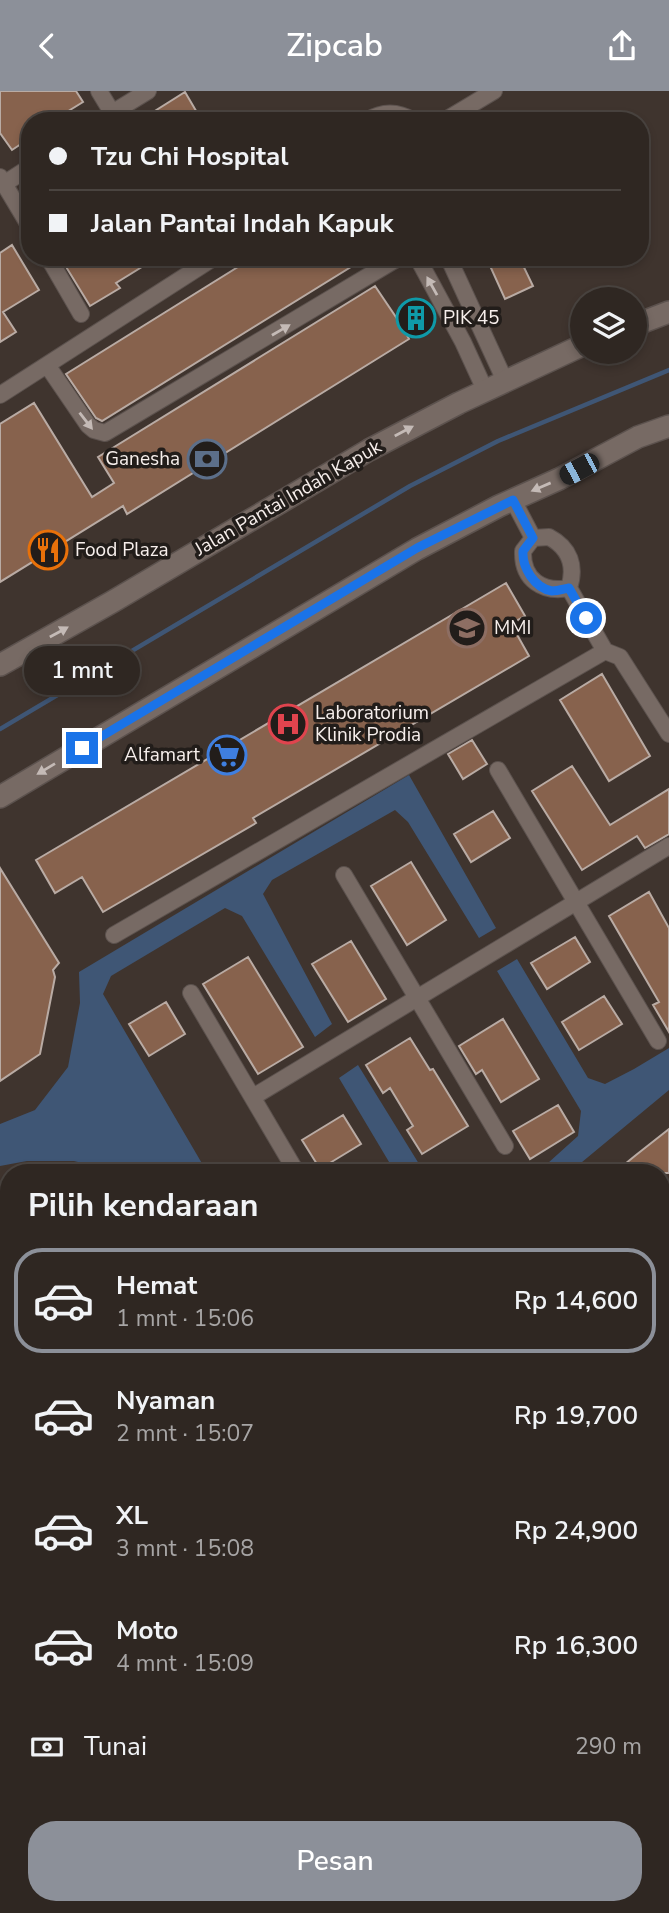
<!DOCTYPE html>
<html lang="id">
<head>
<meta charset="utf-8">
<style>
	:root { --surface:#2f2722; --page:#372f2a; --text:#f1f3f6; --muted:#a7a5a5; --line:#4a4440; --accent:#8c9099 }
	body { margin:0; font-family:"Nunito Sans",sans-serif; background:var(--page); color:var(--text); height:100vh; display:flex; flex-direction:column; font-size:26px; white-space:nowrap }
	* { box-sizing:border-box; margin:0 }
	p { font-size:23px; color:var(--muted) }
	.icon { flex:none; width:38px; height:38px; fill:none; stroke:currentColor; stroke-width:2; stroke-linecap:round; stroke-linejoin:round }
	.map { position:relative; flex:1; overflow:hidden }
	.sheet { position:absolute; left:0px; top:1073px; width:670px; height:751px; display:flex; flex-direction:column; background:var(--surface); border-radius:28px 28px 0 0; box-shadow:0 4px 10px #0003,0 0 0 2px var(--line) }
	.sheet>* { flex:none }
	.hud { position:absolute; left:21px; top:21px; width:628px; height:154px; border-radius:28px; box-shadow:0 4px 10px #0003,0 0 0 2px var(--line); display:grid; align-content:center; height:154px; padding:0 28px; background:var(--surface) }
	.tools { position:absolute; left:570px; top:196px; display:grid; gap:14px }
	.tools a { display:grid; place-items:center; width:77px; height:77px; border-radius:50%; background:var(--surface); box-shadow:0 4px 10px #0003,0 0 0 2px var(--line); font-size:35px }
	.end { position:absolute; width:32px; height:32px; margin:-16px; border:9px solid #1a73e8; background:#fff; box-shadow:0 0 0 4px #fff }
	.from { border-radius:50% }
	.bubble { position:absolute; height:49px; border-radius:24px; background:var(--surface); box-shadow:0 4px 10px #0003,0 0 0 2px var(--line); font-size:23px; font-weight:600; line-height:49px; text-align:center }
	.car { position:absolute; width:21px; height:42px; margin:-21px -10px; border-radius:9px; box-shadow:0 0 5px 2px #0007; background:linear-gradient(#222 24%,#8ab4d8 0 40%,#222 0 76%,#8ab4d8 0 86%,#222 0) }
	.hud b { display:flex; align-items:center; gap:24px; height:66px; font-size:26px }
	.hud b+b { border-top:2px solid var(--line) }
	.hud i { width:18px; height:18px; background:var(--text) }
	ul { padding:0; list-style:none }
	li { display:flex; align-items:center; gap:21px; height:105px; margin:0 14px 10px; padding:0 14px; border:4px solid transparent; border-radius:28px }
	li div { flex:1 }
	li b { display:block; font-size:26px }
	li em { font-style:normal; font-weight:600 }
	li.active { border-color:var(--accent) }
	li>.icon { width:63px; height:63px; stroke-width:1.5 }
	h2 { padding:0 28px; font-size:32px; line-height:84px }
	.pay { display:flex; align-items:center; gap:18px; height:77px; padding:0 28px; font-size:26px }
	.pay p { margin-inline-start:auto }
	.cta { display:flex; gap:14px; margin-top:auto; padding:14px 28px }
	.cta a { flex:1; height:80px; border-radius:28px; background:var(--accent); color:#fff; font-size:28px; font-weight:600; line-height:80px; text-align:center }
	header { display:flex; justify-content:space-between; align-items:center; height:91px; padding:0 28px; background:var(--accent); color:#fff; font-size:32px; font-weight:600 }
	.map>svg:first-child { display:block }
</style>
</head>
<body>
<header><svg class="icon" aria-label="back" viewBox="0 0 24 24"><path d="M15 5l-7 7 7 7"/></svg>Zipcab<svg class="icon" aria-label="share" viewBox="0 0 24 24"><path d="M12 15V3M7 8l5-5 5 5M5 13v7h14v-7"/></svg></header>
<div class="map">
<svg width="669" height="1822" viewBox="0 0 669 1822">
	<rect width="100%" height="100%" fill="#3f342e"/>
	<path fill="#375341" d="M 669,1193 L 669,1822 L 0,1822 L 0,1763 L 9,1758 L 9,1815 L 662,1815 L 662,1199 Z"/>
	<path fill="#3f5675" d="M 409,684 L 496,837 L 479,847 L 408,731 L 395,719 L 272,789 L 263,803 L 332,933 L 315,946 L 242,825 L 225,817 L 111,885 L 103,903 L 207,1081 L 118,1081 L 74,1070 L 27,1070 L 0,1075 L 0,1033 L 35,1019 L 68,976 L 80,912 L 79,881 Z
		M 517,868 L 588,987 L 605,993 L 634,978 L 669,957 L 669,999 L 570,1081 L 538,1081 L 578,1045 L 581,1020 L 497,880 Z
		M 358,974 L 424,1081 L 395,1081 L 339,987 Z
		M 0,1313 L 9,1328 L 9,1413 L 0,1414 Z"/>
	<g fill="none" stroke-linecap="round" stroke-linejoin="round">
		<path stroke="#3f5675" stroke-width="4.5" d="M 0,638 L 410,395 L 498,350 L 669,279"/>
	</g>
	<path fill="#87624d" stroke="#b9aba4" stroke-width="2" d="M 0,0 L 76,0 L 83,11 L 52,30 L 30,30 L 30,47 L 12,59 L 0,42 Z
		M 185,1 L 202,30 L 139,30 Z
		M 12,154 L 39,199 L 3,221 L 16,241 L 0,251 L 0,162 Z
		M 60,166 L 158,166 L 116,192 L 120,197 L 90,215 Z
		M 254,166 L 367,166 L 102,330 L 96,327 L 66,283 Z
		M 486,166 L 519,166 L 533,195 L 505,208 Z
		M 375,195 L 400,232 L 416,220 L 423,229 L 406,242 L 409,248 L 127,423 L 123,415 L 0,491 L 0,333 L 34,312 L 92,406 L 114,392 L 98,366 Z
		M 506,492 L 525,525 L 511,533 L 529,565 L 253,727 L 256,732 L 103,821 L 82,786 L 55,802 L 36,769 Z
		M 602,583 L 650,665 L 609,690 L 560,609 Z
		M 472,649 L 487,673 L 463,688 L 448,663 Z
		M 572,675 L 610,734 L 669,698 L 669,743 L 645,757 L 637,745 L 582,779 L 532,700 Z
		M 493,720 L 510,747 L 471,771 L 454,743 Z
		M 411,771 L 446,829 L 407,854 L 371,795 Z
		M 0,777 L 59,872 L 53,879 L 55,886 L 40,963 L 0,990 Z
		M 649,801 L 669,837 L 669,941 L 653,914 L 659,911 L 609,825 Z
		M 575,846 L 590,871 L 547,898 L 531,872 Z
		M 351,850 L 386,908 L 348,931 L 312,873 Z
		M 248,866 L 303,956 L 258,983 L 203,893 Z
		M 604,905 L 622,933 L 579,959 L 562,931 Z
		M 166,911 L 185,943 L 149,965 L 129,933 Z
		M 503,928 L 539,988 L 501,1011 L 482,979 L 476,983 L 459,955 Z
		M 410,947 L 430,979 L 433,978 L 468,1035 L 422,1063 L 407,1039 L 413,1035 L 390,997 L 383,1002 L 366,974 Z
		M 558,1014 L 574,1041 L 530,1068 L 513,1040 Z
		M 343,1024 L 361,1053 L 320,1078 L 302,1049 Z
		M 669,1038 L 669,1082 L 614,1082 L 636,1064 Z"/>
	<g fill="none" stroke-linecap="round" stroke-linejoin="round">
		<defs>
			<path id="minor" d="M 99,0 L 116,28
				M 99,30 L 148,0
				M 366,30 C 383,20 397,20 414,30
				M 444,30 L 494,0
				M 0,86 L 30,136
				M 4,93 L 30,76
				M 48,166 L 81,223
				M 417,166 L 463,251 L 485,299
				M 448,166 L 505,290
				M 47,274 L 88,334 L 94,339 L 105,342 L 400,166
				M 0,304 L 215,166
				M 513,409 L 533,447
				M 569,497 C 543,502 522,489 523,460 L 533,447 L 549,446 C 570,457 576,475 569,497 L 605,560
				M 498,679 L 658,950
				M 344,784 L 505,1055
				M 114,844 L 605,560 L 620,566 L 669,643
				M 191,902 L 297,1082
				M 253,1006 L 669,755
				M 662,1113 L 669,1107
				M 662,1179 L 669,1173
				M 0,1730 L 9,1726"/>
			<path id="secondary" d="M 635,234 L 669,221
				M 0,574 L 112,511 L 369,359 L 459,312 L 583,254
				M 0,706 L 417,458 L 499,415 L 559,388 L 638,346 L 669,335"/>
		</defs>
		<use href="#minor" stroke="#5c524e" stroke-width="18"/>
		<use href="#secondary" stroke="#5c524e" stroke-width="24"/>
		<use href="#minor" stroke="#776a64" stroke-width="16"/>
		<use href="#secondary" stroke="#776a64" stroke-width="21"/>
	</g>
	<defs><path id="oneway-solid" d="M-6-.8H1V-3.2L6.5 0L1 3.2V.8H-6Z" transform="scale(1.75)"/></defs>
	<g fill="#c4bab6">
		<use href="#oneway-solid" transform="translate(432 195) rotate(-119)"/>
		<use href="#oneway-solid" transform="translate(281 239) rotate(-30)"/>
		<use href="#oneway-solid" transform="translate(86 330) rotate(52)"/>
		<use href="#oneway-solid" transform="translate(404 340) rotate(-28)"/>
		<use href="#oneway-solid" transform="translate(541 396) rotate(157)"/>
		<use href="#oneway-solid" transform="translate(59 541) rotate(-29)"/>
		<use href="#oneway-solid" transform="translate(46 678) rotate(149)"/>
	</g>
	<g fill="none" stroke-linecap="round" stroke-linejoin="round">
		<path stroke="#1a73e8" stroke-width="9" d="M 82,657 L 417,457 L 513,409 L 533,447 L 523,460 C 522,476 534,497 552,500 C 557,500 564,498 569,497 L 586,527"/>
	</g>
	<defs>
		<symbol id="building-ring" viewBox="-11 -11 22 22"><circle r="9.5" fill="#221d1a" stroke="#0f9aa8" stroke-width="1.5"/><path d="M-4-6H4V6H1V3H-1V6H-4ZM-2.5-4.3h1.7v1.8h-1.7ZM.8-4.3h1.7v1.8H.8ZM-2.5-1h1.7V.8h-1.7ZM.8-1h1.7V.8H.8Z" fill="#0f9aa8"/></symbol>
		<symbol id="bank-ring" viewBox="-11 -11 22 22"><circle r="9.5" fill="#221d1a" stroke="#5c6f8a" stroke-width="1.5"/><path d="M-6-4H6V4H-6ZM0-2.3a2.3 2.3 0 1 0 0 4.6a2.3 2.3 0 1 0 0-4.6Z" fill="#5c6f8a"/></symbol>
		<symbol id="restaurant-ring" viewBox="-11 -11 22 22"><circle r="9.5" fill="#221d1a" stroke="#e8710a" stroke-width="1.5"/><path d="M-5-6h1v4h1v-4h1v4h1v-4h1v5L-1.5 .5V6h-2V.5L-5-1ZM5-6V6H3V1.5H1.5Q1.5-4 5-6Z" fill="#e8710a"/></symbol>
		<symbol id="school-ring" viewBox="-11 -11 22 22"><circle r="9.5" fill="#221d1a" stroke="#8d6e63" stroke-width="1.5"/><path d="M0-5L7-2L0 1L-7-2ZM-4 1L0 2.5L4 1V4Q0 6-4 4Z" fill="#8d6e63"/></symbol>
		<symbol id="hospital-ring" viewBox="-11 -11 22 22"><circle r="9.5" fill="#221d1a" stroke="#e0444e" stroke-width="1.5"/><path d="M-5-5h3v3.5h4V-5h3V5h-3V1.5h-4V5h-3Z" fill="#e0444e"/></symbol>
		<symbol id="supermarket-ring" viewBox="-11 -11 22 22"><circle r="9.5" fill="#221d1a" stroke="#3f7fe0" stroke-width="1.5"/><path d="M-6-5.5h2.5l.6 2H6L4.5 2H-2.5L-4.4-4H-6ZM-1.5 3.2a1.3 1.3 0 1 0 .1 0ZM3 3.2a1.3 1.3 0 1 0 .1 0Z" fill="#3f7fe0"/></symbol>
	</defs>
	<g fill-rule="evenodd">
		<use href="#building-ring" x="394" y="205" width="44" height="44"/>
		<use href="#bank-ring" x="185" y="346" width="44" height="44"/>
		<use href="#restaurant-ring" x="26" y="437" width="44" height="44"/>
		<use href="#school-ring" x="445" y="515" width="44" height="44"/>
		<use href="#hospital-ring" x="266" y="611" width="44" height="44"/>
		<use href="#supermarket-ring" x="205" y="642" width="44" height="44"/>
	</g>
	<g text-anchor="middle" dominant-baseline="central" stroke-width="7" stroke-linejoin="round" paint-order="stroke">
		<g font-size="19" fill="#f7efec" stroke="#221d1a" text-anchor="start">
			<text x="443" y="227">PIK 45</text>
			<text x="180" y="368" text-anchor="end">Ganesha</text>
			<text x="75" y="459">Food Plaza</text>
			<text x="494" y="537">MMI</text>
			<text x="315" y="622">Laboratorium<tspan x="315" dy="22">Klinik Prodia</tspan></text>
			<text x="200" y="664" text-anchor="end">Alfamart</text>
		</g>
		<g font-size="19" fill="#f7efec" stroke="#221d1a">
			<text transform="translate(288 407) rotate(-30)">Jalan Pantai Indah Kapuk</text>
		</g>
	</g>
</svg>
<div class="tools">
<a><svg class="icon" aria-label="layers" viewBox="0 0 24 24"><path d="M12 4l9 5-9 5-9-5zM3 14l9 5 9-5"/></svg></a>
</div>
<i class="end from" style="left:586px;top:527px"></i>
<i class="end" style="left:82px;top:657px"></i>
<div class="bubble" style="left:24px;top:555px;width:116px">1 mnt</div>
<i class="car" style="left:579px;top:378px;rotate:242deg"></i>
<div class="hud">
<b><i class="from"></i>Tzu Chi Hospital</b>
<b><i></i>Jalan Pantai Indah Kapuk</b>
</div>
<section class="sheet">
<h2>Pilih kendaraan</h2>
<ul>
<li class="active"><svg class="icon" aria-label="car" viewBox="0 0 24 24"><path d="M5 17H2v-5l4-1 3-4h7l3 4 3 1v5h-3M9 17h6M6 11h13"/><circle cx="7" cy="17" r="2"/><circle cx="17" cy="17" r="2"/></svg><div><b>Hemat</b><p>1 mnt · 15:06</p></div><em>Rp 14,600</em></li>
<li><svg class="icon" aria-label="car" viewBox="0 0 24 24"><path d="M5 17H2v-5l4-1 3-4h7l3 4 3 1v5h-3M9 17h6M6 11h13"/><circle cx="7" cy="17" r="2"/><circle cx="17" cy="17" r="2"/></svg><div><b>Nyaman</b><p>2 mnt · 15:07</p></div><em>Rp 19,700</em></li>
<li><svg class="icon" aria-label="car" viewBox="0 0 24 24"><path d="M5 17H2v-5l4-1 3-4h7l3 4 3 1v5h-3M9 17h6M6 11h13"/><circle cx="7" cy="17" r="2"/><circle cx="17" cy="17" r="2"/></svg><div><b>XL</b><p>3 mnt · 15:08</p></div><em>Rp 24,900</em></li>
<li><svg class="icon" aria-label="car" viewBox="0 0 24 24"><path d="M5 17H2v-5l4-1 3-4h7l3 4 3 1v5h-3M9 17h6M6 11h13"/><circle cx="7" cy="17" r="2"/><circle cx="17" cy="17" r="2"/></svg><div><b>Moto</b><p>4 mnt · 15:09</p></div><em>Rp 16,300</em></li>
</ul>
<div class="pay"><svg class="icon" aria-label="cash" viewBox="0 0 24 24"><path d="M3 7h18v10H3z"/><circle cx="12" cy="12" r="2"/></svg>Tunai<p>290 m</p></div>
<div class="cta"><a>Pesan</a></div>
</section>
</div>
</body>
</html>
